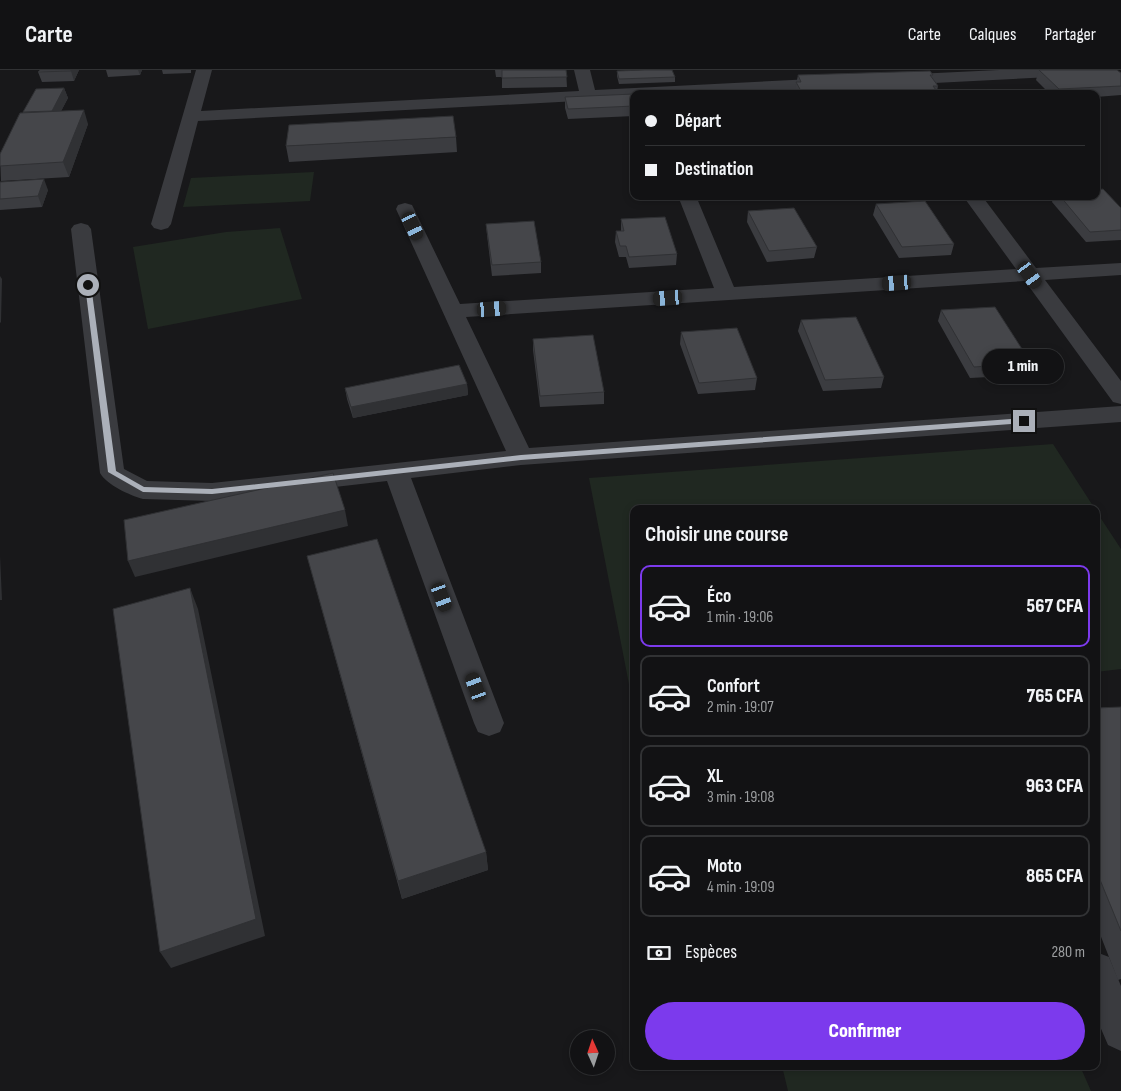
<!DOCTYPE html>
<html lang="fr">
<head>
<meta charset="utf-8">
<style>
	:root { --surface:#121214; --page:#1f2022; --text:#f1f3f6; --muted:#9c9ea0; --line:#313234; --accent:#7c3aed }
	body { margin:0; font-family:"Sofia Sans Condensed",sans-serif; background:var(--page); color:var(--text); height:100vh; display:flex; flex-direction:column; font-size:19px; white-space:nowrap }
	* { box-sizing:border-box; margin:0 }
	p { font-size:16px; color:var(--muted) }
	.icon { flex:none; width:28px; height:28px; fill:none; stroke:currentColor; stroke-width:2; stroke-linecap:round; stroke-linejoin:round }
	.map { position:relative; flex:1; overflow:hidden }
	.panel { position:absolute; left:630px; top:435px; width:470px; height:565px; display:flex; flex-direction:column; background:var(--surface); border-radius:10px; box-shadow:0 2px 8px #0003,0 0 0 1px var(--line) }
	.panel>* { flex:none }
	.banner { position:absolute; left:630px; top:20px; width:470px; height:110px; border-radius:10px; box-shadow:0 2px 8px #0003,0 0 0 1px var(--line); display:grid; align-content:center; height:110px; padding:0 15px; background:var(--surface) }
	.needle { width:32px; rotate:357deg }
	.buttons { position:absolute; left:570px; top:960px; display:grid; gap:10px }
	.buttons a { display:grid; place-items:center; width:45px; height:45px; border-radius:50%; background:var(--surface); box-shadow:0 2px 8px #0003,0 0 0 1px var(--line); font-size:25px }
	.end { position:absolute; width:22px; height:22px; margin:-11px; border:6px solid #abb0b9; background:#111; box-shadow:0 0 0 2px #111 }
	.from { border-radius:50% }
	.bubble { position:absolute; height:35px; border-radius:18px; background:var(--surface); box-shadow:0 2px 8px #0003,0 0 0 1px var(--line); font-size:16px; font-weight:800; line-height:35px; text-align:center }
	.car { position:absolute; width:15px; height:30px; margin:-15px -8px; border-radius:6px; box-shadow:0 0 4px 1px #0007; background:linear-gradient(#222 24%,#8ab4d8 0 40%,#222 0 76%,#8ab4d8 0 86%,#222 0) }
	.banner b { display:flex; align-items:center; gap:18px; height:48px; font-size:19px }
	.banner b+b { border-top:1px solid var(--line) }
	.banner i { width:12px; height:12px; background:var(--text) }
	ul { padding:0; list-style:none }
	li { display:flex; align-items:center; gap:15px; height:82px; margin:0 10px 8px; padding:0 5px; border:2px solid var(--line); border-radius:10px }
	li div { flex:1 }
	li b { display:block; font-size:19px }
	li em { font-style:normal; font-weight:800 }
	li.selected { border-color:var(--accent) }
	li>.icon { width:45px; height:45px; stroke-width:1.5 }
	h2 { padding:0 15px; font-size:22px; line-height:60px }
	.pay { display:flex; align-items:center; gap:12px; height:55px; padding:0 15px; font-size:19px }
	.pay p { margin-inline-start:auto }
	.button { display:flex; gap:10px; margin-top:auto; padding:10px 15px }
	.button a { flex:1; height:58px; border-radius:30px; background:var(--accent); color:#fff; font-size:20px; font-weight:800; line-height:58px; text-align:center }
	header { display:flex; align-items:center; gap:30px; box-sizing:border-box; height:70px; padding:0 25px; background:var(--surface); border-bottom:1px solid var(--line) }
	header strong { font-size:24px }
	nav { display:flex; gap:28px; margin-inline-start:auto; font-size:18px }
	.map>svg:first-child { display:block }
</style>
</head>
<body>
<header>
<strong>Carte</strong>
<nav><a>Carte</a><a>Calques</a><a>Partager</a></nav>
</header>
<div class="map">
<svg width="1121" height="1021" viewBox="0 0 1121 1021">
	<rect width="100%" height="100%" fill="#18181a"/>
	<path fill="#202821" d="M 314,102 L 310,131 L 183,137 L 191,108 Z
		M 280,158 L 302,229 L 148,259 L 133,177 L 226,162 Z
		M 1053,374 L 1095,439 L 634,439 L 634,640 L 589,408 Z
		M 1096,441 L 1121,479 L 1121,599 L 1096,602 Z
		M 782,996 L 1080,996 L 1091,1021 L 788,1021 Z"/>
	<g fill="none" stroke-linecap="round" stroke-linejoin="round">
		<path fill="#3a3b3f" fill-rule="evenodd" d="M 196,0 L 212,0 L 201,41 L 579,21 L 574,0 L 590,0 L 595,20 L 832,8 L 838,10 L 840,13 L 838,16 L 832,18 L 716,24 L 634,24 L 634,28 L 198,51 L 171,154 L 168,158 L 161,160 L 154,158 L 151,154 Z
			M 999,0 L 1099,0 L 1096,3 L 1091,5 L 895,15 L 889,13 L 887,10 L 889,7 L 895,5 Z
			M 678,126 L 696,126 L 734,217 L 1016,199 L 963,126 L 982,126 L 1036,198 L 1121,193 L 1121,205 L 1045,210 L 1121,311 L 1121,334 L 1113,332 L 1025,211 L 466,247 L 529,378 L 1121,336 L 1121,352 L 521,395 L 411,408 L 504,653 L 500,662 L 489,666 L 478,662 L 474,653 L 387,411 L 212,431 L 143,429 C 129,425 107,415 100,403 L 71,159 L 74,155 L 81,153 L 88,155 L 91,159 L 124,399 L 147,411 L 212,413 L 506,381 L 396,139 L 398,135 L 405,133 L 412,135 L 414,139 L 460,234 L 714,218 Z
			M 1096,882 L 1109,887 L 1121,916 L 1121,981 L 1108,975 L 1096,947 Z"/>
	</g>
	<path fill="#3b3c40" d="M 79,0 L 74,11 L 42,12 L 38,2 Z
		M 106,0 L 142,0 L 140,5 L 108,7 Z
		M 162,0 L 191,0 L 191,3 L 163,4 Z
		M 495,0 L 566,0 L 567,17 L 502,18 L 502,7 L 496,7 Z
		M 1039,0 L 1121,3 L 1121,25 L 1096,27 L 1096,24 L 1050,24 L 1036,10 Z
		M 617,1 L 675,7 L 675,12 L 619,14 L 617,6 Z
		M 798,5 L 933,5 L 932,7 L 938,16 L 937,21 L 939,24 L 794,24 Z
		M 64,18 L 68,28 L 61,41 L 88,54 L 69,107 L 1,111 L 0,84 L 23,43 L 23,42 Z
		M 634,24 L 634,46 L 568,49 L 565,38 L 565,27 Z
		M 456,67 L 457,82 L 289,92 L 286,76 Z
		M 0,112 L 48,120 L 42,137 L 0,140 Z
		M 1054,126 L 1096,126 L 1121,138 L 1121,170 L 1086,172 L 1052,132 Z
		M 876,134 L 954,174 L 951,185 L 899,188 L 873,145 Z
		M 748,141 L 817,177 L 814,188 L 767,192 L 747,152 Z
		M 621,149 L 677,184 L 676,195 L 629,198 L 626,187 L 619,187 L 615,172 L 616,161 L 621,161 Z
		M 486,154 L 541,192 L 541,203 L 492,206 L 487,165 Z
		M 941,240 L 1031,293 L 1026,305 L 970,308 L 938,251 Z
		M 801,250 L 884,307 L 881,318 L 823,321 L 798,261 Z
		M 681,262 L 757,308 L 755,320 L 698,324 L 680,274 Z
		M 533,269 L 604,322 L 604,334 L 540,337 L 533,280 Z
		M 467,314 L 468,325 L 353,348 L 347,329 L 345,318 Z
		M 307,486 L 486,782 L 488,800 L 402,829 Z
		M 1121,637 L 1121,909 L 1118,910 L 1096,854 L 1096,638 Z"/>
	<path fill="#303134" d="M 71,0 L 79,0 L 74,11 L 71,1 Z
		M 138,0 L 142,0 L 140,5 Z
		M 64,18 L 68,28 L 56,51 L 52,41 Z
		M 84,40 L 88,54 L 69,107 L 63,92 Z
		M 44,109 L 48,120 L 42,137 L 38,126 Z
		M 0,206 L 2,209 L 1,252 L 0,253 Z
		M 467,314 L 468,325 L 353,348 L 351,337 Z
		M 345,440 L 348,456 L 135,507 L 128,491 Z
		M 0,486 L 2,530 L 0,530 Z
		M 190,518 L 198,539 L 265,866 L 171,898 L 160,882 Z
		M 486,782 L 488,800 L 402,829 L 398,811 Z"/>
	<path fill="#45464a" stroke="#303134" d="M 40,0 L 71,0 L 71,1 L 38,2 Z
		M 502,0 L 566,0 L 567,7 L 502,8 Z
		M 644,0 L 672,0 L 675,7 L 619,9 L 617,1 Z
		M 1039,0 L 1117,0 L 1121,3 L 1121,16 L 1059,19 Z
		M 930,1 L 933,5 L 930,5 L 938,16 L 933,16 L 939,24 L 807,24 L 806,21 L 801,21 L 796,12 L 801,12 L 798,5 Z
		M 64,18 L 52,41 L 23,42 L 36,19 Z
		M 665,23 L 666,24 L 641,24 Z
		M 634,24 L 634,36 L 568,39 L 565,27 Z
		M 84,40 L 63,92 L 0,96 L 0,84 L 20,43 Z
		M 453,46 L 456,67 L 286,76 L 289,55 Z
		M 44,109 L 38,126 L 0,129 L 0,112 Z
		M 1103,119 L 1121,138 L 1121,160 L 1090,162 L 1060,126 L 1096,126 L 1096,120 Z
		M 925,131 L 954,174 L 902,177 L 876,134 Z
		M 794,138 L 817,177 L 769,181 L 748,141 Z
		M 665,147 L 677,184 L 629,187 L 626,176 L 620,176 L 616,161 L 624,161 L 621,149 Z
		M 534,151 L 541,192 L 492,195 L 486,154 Z
		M 995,237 L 1031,293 L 974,297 L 941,240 Z
		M 856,247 L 884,307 L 825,310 L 801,250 Z
		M 737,258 L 757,308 L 699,313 L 681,262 Z
		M 593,265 L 604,322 L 540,326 L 533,269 Z
		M 459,295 L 467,314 L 351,337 L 345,318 Z
		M 333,403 L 345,440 L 128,491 L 124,450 Z
		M 377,469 L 486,782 L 398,811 L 307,486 Z
		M 190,518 L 256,849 L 160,882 L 113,539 Z
		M 1121,637 L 1121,861 L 1096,800 L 1096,638 Z"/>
	<path fill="#abb0b9" d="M 88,213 L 91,215 L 116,401 L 144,417 L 212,419 L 521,385 L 1024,348 L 1028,351 L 1024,353 L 521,390 L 212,424 L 143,422 L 108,402 L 85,215 Z"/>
</svg>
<div class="buttons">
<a><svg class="needle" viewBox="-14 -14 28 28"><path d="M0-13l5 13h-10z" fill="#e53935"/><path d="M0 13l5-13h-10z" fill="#9c9ea0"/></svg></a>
</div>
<i class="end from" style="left:88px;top:215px"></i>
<i class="end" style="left:1024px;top:351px"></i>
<div class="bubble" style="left:982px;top:279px;width:82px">1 min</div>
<i class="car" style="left:413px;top:156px;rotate:155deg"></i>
<i class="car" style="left:1030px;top:205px;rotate:144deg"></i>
<i class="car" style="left:897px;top:213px;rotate:266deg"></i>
<i class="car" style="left:668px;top:228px;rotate:266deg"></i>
<i class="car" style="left:492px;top:239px;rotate:86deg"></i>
<i class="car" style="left:442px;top:527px;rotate:160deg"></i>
<i class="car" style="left:476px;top:617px;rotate:340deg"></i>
<div class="banner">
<b><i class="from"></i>Départ</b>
<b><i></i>Destination</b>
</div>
<section class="panel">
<h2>Choisir une course</h2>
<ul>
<li class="selected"><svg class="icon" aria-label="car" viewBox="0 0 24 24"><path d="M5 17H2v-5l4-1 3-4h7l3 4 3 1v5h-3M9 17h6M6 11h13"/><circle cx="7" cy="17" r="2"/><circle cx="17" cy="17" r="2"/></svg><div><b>Éco</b><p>1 min · 19:06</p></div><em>567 CFA</em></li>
<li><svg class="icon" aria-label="car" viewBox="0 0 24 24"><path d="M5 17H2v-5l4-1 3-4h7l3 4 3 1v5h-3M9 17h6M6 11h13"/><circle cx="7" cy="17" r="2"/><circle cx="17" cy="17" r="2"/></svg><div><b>Confort</b><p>2 min · 19:07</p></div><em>765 CFA</em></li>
<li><svg class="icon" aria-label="car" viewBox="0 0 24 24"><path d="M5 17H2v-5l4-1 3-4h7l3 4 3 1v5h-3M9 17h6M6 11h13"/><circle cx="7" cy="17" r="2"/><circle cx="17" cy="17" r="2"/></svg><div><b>XL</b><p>3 min · 19:08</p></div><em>963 CFA</em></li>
<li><svg class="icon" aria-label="car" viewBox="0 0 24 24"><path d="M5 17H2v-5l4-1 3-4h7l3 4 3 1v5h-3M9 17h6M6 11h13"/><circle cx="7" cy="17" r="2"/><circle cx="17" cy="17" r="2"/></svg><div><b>Moto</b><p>4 min · 19:09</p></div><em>865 CFA</em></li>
</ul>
<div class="pay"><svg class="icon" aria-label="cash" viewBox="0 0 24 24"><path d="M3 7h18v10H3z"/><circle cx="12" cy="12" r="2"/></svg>Espèces<p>280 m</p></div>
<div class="button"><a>Confirmer</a></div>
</section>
</div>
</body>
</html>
